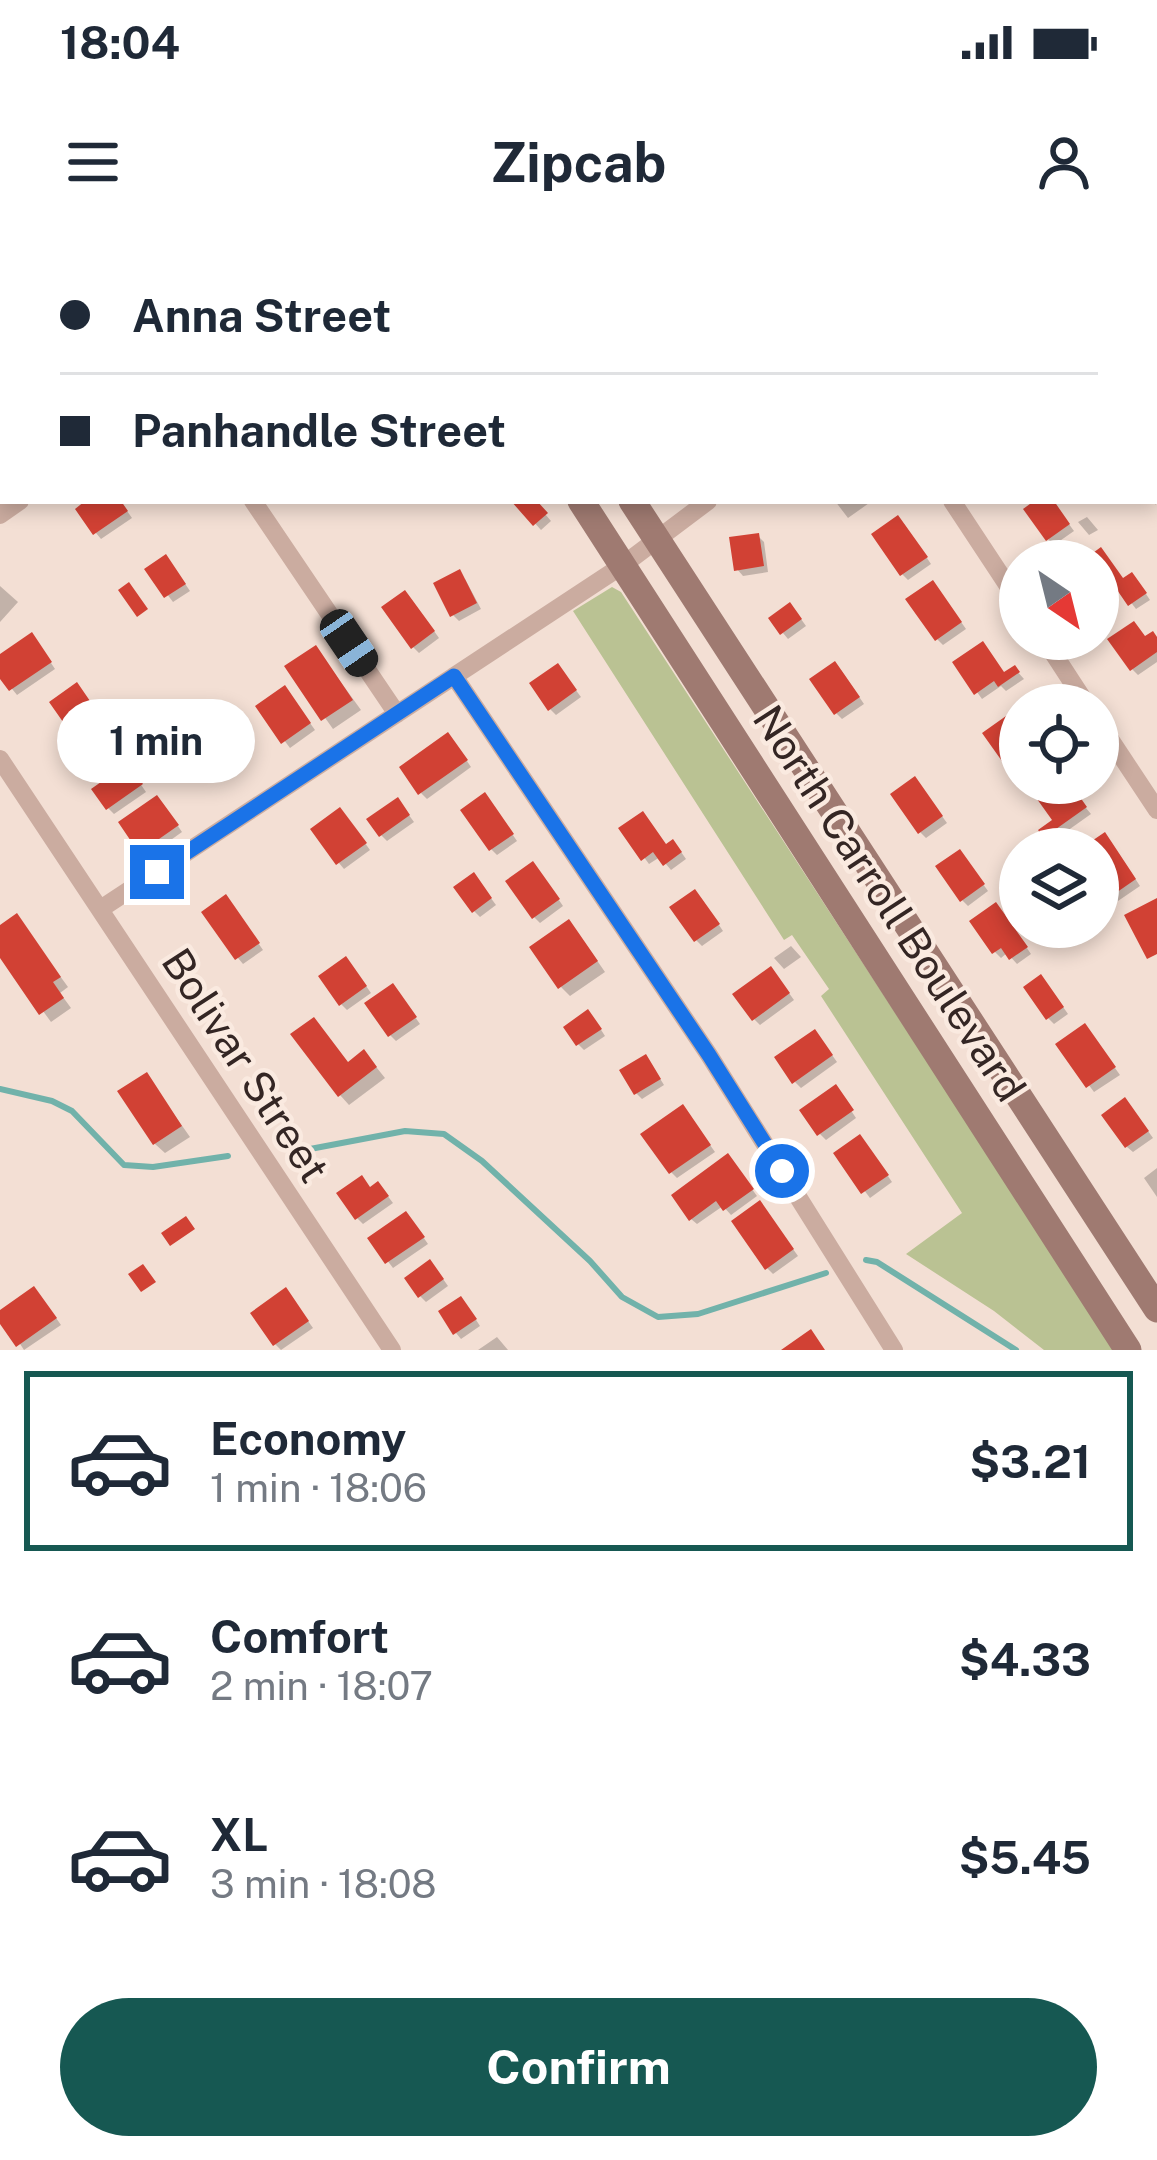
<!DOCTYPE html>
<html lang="en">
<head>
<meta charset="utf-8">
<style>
	:root { --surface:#fff; --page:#f6f6f7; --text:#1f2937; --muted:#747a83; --line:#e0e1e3; --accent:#165852 }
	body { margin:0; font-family:"Public Sans",sans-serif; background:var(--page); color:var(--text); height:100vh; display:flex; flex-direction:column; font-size:45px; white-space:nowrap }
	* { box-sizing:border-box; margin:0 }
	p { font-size:39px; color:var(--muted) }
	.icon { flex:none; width:66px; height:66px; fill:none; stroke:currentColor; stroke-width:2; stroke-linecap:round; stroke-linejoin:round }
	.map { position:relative; height:1110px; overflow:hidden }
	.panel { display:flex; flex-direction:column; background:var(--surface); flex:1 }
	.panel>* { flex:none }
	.guide { position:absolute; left:0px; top:0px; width:1158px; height:264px; box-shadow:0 6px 18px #0003; display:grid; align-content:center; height:264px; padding:0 60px; background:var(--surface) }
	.needle { width:78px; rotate:145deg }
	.fabs { position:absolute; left:999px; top:300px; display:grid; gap:24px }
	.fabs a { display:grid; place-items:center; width:120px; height:120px; border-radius:50%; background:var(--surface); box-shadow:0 6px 18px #0003; font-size:60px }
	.end { position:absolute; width:54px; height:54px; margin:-27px; border:15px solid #1a73e8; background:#fff; box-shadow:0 0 0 6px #fff }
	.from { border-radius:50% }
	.bubble { position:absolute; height:84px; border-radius:42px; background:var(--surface); box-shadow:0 6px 18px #0003; font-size:39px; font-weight:700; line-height:84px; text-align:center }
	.car { position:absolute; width:36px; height:72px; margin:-36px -18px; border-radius:15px; box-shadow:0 0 9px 3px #0007; background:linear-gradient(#222 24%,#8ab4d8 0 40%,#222 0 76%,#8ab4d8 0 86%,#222 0) }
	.guide b { display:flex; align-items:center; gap:42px; height:114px; font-size:45px }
	.guide b+b { border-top:3px solid var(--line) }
	.guide i { width:30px; height:30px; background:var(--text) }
	ul { padding:21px 0 0; list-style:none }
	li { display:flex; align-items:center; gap:36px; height:180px; margin:0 24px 18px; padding:0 36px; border:6px solid transparent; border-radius:0px }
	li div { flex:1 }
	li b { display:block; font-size:45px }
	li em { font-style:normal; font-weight:700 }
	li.on { border-color:var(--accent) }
	li>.icon { width:108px; height:108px; stroke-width:1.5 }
	.button { display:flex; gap:24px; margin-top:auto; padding:24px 60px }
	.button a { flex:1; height:138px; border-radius:72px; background:var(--accent); color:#fff; font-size:48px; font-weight:700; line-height:138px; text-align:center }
	.status { display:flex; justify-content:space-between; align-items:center; height:84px; padding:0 60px; background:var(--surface); direction:ltr }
	.status svg { height:33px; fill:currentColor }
	header { display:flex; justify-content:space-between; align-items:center; height:156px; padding:0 60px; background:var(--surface); font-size:54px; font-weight:700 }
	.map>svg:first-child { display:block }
</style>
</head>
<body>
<div class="status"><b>18:04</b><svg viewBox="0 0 49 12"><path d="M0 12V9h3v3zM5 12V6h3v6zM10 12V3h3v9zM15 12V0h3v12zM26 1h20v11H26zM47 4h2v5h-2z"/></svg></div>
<header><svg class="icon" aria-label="menu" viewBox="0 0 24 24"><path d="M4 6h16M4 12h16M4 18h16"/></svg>Zipcab<svg class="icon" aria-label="person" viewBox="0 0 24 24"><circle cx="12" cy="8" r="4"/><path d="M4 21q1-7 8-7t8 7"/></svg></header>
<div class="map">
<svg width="1157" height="1110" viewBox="0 0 1157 1110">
	<rect width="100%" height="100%" fill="#f3dfd4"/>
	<path fill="#bac293" d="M 612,347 L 621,352 L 1115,1110 L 1044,1110 L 994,1071 L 906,1014 L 962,973 L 821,756 L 829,749 L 792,695 L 784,700 L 573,371 Z"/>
	<path fill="#0003" d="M 524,0 L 559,0 L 554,3 Z
		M 957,0 L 992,0 L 988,3 Z
		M 1155,103 L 1157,106 L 1155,147 Z
		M 3,183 L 3,215 L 0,210 Z
		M 1155,221 L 1157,223 L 1156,265 L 1153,261 Z
		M 91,261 L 120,261 L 132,278 L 101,299 L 96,293 Z
		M 515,261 L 534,261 L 551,281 L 541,290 Z
		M 835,261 L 872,261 L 848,278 Z
		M 1039,261 L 1052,261 L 1074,291 L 1054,305 L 1048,299 Z
		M 1087,277 L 1098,290 L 1089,295 L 1078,282 Z
		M 904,284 L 931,324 L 908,340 L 902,334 Z
		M 758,296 L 764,302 L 768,332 L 743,336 L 737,329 Z
		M 1101,311 L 1124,341 L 1138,342 L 1150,360 L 1136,369 L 1120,348 L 1098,364 L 1098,321 L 1087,321 Z
		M 171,323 L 190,351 L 173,362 L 148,329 Z
		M 465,339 L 481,369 L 459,381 L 453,375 Z
		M 0,346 L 18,362 L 0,382 Z
		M 938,349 L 966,389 L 943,405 L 937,399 Z
		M 411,359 L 439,398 L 419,413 L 413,407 Z
		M 796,372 L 806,386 L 788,399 L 783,393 Z
		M 1146,399 L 1157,400 L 1157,422 L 1138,435 L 1132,429 Z
		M 37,402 L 55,429 L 17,455 L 0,434 L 0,418 Z
		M 316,408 L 361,470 L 333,489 L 289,427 Z
		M 956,423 L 1005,435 L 1015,429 L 1024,439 L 1006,451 L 1001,446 L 982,459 Z
		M 841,430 L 864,464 L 842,479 L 836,473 Z
		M 563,433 L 581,457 L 556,475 L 550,469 Z
		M 290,455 L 315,490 L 290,508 L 259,467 Z
		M 86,456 L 124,510 L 100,527 L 91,517 Z
		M 1020,470 L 1020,522 L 1012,528 L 1006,522 Z
		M 454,502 L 471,527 L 427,559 L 421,553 Z
		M 133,533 L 146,552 L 114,574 L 108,568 Z
		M 1065,543 L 1091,574 L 1060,596 L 1069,609 L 1055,609 L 1042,590 L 1056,580 Z
		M 920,546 L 947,583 L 926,598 L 920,592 Z
		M 490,562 L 517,601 L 497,615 L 491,609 Z
		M 163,564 L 182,592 L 147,617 L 141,611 Z
		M 403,567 L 414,582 L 387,601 L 381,595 Z
		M 346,577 L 370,610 L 344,629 L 339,623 Z
		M 623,589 L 679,609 L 686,619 L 671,630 L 660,617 L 649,624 Z
		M 1111,602 L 1140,646 L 1118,661 L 1098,634 L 1098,609 L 1085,609 Z
		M 965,619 L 988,651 L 968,666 L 962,660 Z
		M 539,631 L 563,666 L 540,683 L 534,677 Z
		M 479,642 L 496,665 L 480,677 L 474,671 Z
		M 701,658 L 723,691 L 702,706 L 696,700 Z
		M 231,664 L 263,710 L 243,724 L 238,718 Z
		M 1002,672 L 1031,714 L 1017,724 L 1007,713 L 1001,718 L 995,712 Z
		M 17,677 L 68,747 L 60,753 L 71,768 L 51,782 L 0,712 L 0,688 Z
		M 578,693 L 605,732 L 570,756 L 561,747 Z
		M 791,706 L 801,717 L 784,729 L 774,718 Z
		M 352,726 L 371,753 L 347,770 L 341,764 Z
		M 776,735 L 794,760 L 760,785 L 754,779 Z
		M 1047,744 L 1068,774 L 1054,784 L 1048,778 Z
		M 398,753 L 420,784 L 396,801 L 390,795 Z
		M 594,779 L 605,796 L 584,810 L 578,804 Z
		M 1090,793 L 1120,835 L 1094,852 L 1059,805 Z
		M 820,798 L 837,822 L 801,848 L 795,842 Z
		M 373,823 L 385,838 L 349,865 L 340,855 L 349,825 Z
		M 651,824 L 664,845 L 642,859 L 636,853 Z
		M 147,836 L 190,897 L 165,913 L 155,904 Z
		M 836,848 L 856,878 L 826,900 L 820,894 Z
		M 1131,867 L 1153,898 L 1133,912 L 1127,907 Z
		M 688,874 L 715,912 L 677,938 L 671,932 Z
		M 866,904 L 892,942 L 870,958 L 837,914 Z
		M 733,923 L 757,956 L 731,975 L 723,966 L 697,984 L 691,979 Z
		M 1157,928 L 1157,957 L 1144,938 Z
		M 370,950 L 384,951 L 393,963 L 363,984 L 357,978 Z
		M 765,970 L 798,1016 L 773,1034 L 767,1028 Z
		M 412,981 L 428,1004 L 393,1028 L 371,999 Z
		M 436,1029 L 448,1046 L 426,1062 L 420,1056 Z
		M 40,1055 L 61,1085 L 24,1110 L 0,1073 Z
		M 291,1057 L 313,1088 L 281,1110 L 275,1104 Z
		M 467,1066 L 480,1086 L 461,1099 L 456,1093 Z
		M 497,1097 L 508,1110 L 478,1110 Z"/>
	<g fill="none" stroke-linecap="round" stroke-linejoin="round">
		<path stroke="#71b2aa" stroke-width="6" d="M 0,849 L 52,861 L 72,871 L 124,925 L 153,927 L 228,916
			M 289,913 L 405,891 L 444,894 L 482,921 L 590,1021 L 622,1057 L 658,1077 L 698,1074 L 826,1033
			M 866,1020 L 877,1022 L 1016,1110"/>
	</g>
	<path fill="#d14134" d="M 85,261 L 121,261 L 128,271 L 93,295 L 75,269 Z
		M 511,261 L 537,261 L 548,273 L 533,286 Z
		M 1034,261 L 1054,261 L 1070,284 L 1046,301 L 1023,269 Z
		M 898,275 L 928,317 L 900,336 L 871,294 Z
		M 759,293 L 764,326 L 734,331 L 729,297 Z
		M 1101,307 L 1123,338 L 1132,332 L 1147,353 L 1128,366 L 1113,344 L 1098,354 L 1098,321 L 1082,321 Z
		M 166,314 L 186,344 L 164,358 L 144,329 Z
		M 460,329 L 477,363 L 450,377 L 433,343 Z
		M 933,340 L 962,382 L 935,401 L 905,359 Z
		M 129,342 L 148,369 L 137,377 L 118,350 Z
		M 405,350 L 435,391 L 411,409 L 381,367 Z
		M 790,362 L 802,379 L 780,395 L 768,378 Z
		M 1134,381 L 1145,396 L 1153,391 L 1157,397 L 1157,412 L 1130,431 L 1107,399 Z
		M 32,392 L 52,422 L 9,451 L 0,439 L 0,414 Z
		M 983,401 L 1004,432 L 1015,425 L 1020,432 L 998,447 L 994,441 L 974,455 L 952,422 Z
		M 316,405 L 353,460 L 321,481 L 284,426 Z
		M 835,421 L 860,457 L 834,475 L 809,439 Z
		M 558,423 L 577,450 L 548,471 L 529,443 Z
		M 77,442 L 116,499 L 89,519 L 49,462 Z
		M 285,445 L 311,483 L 281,504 L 255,466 Z
		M 1020,466 L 1020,512 L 1004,524 L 982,493 Z
		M 448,492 L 468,520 L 418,555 L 399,527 Z
		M 128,523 L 143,544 L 106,570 L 91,549 Z
		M 915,536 L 943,576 L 918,594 L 890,554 Z
		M 1060,543 L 1070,543 L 1087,567 L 1056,589 L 1065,602 L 1051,609 L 1038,590 L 1052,580 L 1037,559 Z
		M 485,552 L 514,594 L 489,611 L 460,570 Z
		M 157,555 L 179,585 L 139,613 L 118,582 Z
		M 398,557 L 410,575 L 379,597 L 366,579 Z
		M 340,567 L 367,603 L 336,625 L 310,589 Z
		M 643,571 L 666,604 L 673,599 L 682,612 L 663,626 L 653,612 L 641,621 L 618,588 Z
		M 1105,592 L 1136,639 L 1110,657 L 1098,640 L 1098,609 L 1080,609 Z
		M 960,609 L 985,644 L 960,662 L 935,626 Z
		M 533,621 L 560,659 L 532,679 L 505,641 Z
		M 474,632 L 492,658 L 472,673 L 453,647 Z
		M 695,649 L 720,684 L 694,702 L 669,667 Z
		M 226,654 L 260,703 L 235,720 L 201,672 Z
		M 1157,658 L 1157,714 L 1147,719 L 1124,675 Z
		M 996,662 L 1028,707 L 1009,720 L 1001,708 L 992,714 L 969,681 Z
		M 17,673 L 61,737 L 53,742 L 64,758 L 39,775 L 0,718 L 0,685 Z
		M 569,679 L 598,721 L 558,749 L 529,707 Z
		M 346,716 L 367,746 L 339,766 L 318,736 Z
		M 771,726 L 790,753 L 752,781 L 732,754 Z
		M 1041,734 L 1064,767 L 1046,780 L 1023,747 Z
		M 393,743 L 417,777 L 388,797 L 364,763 Z
		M 588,769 L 602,789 L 576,806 L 563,787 Z
		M 314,777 L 348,822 L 364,809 L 377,827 L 338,857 L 290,794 Z
		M 1085,783 L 1116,827 L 1086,848 L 1055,804 Z
		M 815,789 L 833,815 L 792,844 L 774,817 Z
		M 646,814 L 661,839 L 634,855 L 619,830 Z
		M 147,832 L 182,886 L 153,905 L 117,851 Z
		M 836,844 L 854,870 L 817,896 L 799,870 Z
		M 1125,857 L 1149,891 L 1125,908 L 1101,875 Z
		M 683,864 L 711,905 L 669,934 L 640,894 Z
		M 860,894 L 889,935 L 861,954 L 833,913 Z
		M 728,913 L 754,949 L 723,971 L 716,961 L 689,981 L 671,955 Z
		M 362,935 L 370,947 L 378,941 L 389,956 L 355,980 L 336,953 Z
		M 760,960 L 794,1009 L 765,1030 L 731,981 Z
		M 406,971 L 425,997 L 385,1024 L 367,998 Z
		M 186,976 L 195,989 L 170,1006 L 161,993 Z
		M 430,1019 L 444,1039 L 418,1058 L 404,1038 Z
		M 143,1024 L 156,1042 L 141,1052 L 128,1034 Z
		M 34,1046 L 57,1078 L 16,1107 L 0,1084 L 0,1070 Z
		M 286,1047 L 309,1081 L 273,1106 L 250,1073 Z
		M 461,1056 L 477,1079 L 453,1095 L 438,1071 Z
		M 811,1089 L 825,1110 L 781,1110 Z"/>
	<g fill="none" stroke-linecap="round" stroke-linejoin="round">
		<path stroke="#cbaca0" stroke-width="18" d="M 778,0 L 780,3
			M 1147,0 L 1149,3
			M 1056,3 L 1060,0
			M 253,261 L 397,474
			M 952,261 L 1020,364
			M 0,275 L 20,261
			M 1044,399 L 1087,465
			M 454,436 L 709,815 L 894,1110
			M 1098,481 L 1157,570
			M 0,519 L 392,1110
			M 102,668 L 623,325 L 708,261"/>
		<path stroke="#9f7a71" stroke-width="27" d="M 406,0 L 408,3
			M 458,0 L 460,3
			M 581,261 L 1128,1110
			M 632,261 L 1157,1069"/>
	</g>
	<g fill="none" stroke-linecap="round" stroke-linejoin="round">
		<path stroke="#1a73e8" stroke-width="15" d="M 157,632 L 454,436 L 709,815 L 782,931"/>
	</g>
	<g text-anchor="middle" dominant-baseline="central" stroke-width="9" stroke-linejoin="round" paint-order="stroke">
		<g font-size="42" fill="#342624" stroke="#faeae0">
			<text transform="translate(890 663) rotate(57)">North Carroll Boulevard</text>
			<text transform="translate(246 825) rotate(57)">Bolivar Street</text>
		</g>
	</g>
</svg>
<div class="fabs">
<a><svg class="needle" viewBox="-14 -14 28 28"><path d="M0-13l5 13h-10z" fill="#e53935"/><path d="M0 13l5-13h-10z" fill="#747a83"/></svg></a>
<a><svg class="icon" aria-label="locate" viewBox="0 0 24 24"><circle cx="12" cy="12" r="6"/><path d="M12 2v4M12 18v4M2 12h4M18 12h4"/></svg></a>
<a><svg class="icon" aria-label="layers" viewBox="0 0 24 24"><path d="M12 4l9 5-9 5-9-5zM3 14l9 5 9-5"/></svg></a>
</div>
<i class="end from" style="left:782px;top:931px"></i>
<i class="end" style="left:157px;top:632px"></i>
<div class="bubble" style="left:57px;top:459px;width:198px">1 min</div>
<i class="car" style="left:349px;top:403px;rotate:146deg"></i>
<div class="guide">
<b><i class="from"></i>Anna Street</b>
<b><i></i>Panhandle Street</b>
</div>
</div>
<section class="panel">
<ul>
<li class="on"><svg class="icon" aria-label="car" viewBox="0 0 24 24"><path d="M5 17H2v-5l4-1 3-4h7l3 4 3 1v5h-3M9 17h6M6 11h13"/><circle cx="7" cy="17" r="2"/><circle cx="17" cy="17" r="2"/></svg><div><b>Economy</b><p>1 min · 18:06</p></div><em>$3.21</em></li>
<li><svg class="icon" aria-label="car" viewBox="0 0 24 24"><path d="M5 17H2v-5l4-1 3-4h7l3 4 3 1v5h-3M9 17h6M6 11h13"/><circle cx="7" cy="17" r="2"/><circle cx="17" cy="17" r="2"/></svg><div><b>Comfort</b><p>2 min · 18:07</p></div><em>$4.33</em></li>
<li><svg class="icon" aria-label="car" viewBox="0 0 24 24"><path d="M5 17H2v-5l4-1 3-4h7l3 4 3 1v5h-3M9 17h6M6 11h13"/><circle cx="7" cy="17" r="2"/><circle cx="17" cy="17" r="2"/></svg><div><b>XL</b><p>3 min · 18:08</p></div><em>$5.45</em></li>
</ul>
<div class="button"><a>Confirm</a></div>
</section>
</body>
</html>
